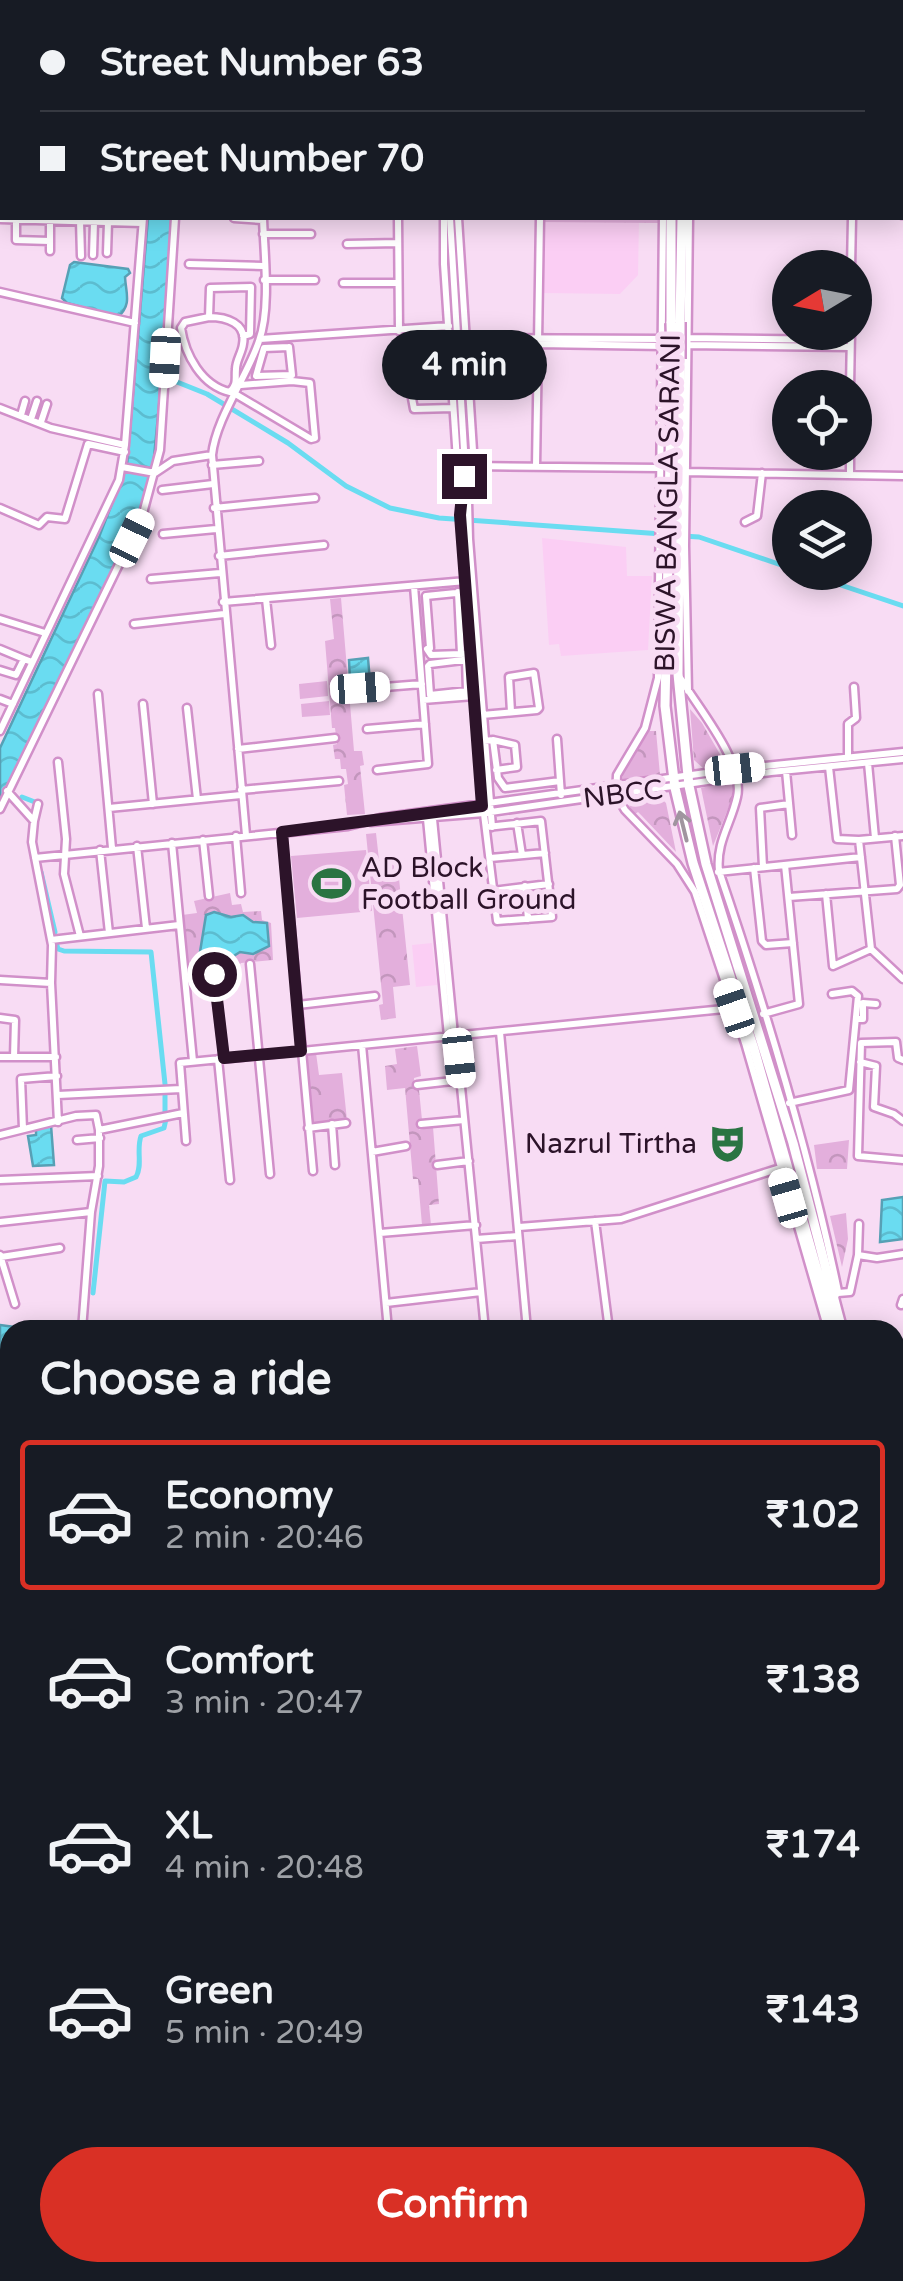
<!DOCTYPE html>
<html lang="en">
<head>
<meta charset="utf-8">
<style>
	:root { --surface:#171b24; --page:#20242c; --text:#f1f3f6; --muted:#9ea1a6; --line:#363941; --accent:#d93025 }
	body { margin:0; font-family:"Varela Round",sans-serif; background:var(--page); color:var(--text); height:100vh; display:flex; flex-direction:column; font-size:38px; white-space:nowrap }
	* { box-sizing:border-box; margin:0 }
	p { font-size:32px; color:var(--muted) }
	.icon { flex:none; width:55px; height:55px; fill:none; stroke:currentColor; stroke-width:2; stroke-linecap:round; stroke-linejoin:round }
	.map { position:relative; flex:1; overflow:hidden }
	.details { position:absolute; left:0px; top:1320px; width:905px; height:962px; display:flex; flex-direction:column; background:var(--surface); border-radius:30px 30px 0 0; box-shadow:0 5px 25px #0003 }
	.details>* { flex:none }
	.top-card { position:absolute; left:0px; top:0px; width:905px; height:220px; box-shadow:0 5px 25px #0003; display:grid; align-content:center; height:220px; padding:0 40px; background:var(--surface) }
	.needle { width:65px; rotate:260deg }
	.tools { position:absolute; left:772px; top:250px; display:grid; gap:20px }
	.tools a { display:grid; place-items:center; width:100px; height:100px; border-radius:50%; background:var(--surface); box-shadow:0 5px 25px #0003; font-size:50px }
	.end { position:absolute; width:45px; height:45px; margin:-22px; border:12px solid #2c1329; background:#fff; box-shadow:0 0 0 5px #fff }
	.from { border-radius:50% }
	.bubble { position:absolute; height:70px; border-radius:35px; background:var(--surface); box-shadow:0 5px 25px #0003; font-size:32px; font-weight:700; line-height:70px; text-align:center }
	.car { position:absolute; width:30px; height:60px; margin:-30px -15px; border-radius:12px; box-shadow:0 0 8px 2px #0007; background:linear-gradient(#fff 24%,#345 0 40%,#fff 0 76%,#345 0 86%,#fff 0) }
	.top-card b { display:flex; align-items:center; gap:35px; height:95px; font-size:38px }
	.top-card b+b { border-top:2px solid var(--line) }
	.top-card i { width:25px; height:25px; background:var(--text) }
	ul { padding:0; list-style:none }
	li { display:flex; align-items:center; gap:30px; height:150px; margin:0 20px 15px; padding:0 20px; border:5px solid transparent; border-radius:10px }
	li div { flex:1 }
	li b { display:block; font-size:38px }
	li em { font-style:normal; font-weight:700 }
	li.current { border-color:var(--accent) }
	li>.icon { width:90px; height:90px; stroke-width:1.5 }
	h2 { padding:0 40px; font-size:45px; line-height:120px }
	.button { display:flex; gap:20px; margin-top:auto; padding:20px 40px }
	.button a { flex:1; height:115px; border-radius:60px; background:var(--accent); color:#fff; font-size:40px; font-weight:700; line-height:115px; text-align:center }
	.map>svg:first-child { display:block }
</style>
</head>
<body>
<div class="map">
<svg width="903" height="2281" viewBox="0 0 903 2281">
	<defs>
		<pattern id="grass-dots" width="8" height="8" patternUnits="userSpaceOnUse" patternTransform="scale(2.5)"><rect width="8" height="8" fill="#e3afdc"/><path d="M2 2h.1M6 6h.1" fill="none" stroke="#c396bd" stroke-width="1.8" stroke-linecap="round"/></pattern>
		<pattern id="park-crowns" width="20" height="18" patternUnits="userSpaceOnUse" patternTransform="scale(2.5)"><rect width="20" height="18" fill="#e3afdc"/><path d="M2 6a3 3 0 1 1 6 0M12 15a3 3 0 1 1 6 0" fill="none" stroke="#c396bd"/></pattern>
		<pattern id="water-waves" width="16" height="10" patternUnits="userSpaceOnUse" patternTransform="scale(2.5)"><rect width="16" height="10" fill="#6adcf1"/><path d="M0 5q4-4 8 0t8 0" fill="none" stroke="#5cbccf"/></pattern>
	</defs>
	<rect width="100%" height="100%" fill="#f8dcf4"/>
	<path fill="#fbcef4" d="M 545,219 L 639,219 L 638,275 L 620,294 L 542,293 Z
		M 542,538 L 626,547 L 627,576 L 652,576 L 648,650 L 561,656 L 559,644 L 549,645 Z
		M 432,943 L 437,985 L 416,987 L 412,945 Z"/>
	<path fill="url(#grass-dots)" d="M 543,218 L 659,218 L 659,223 L 543,222 Z
		M 684,794 L 695,844 L 768,1066 L 836,1321 L 705,894 L 679,795 Z"/>
	<path fill="url(#park-crowns)" d="M 341,598 L 354,751 L 362,751 L 364,765 L 360,766 L 365,814 L 347,815 L 344,785 L 348,784 L 346,769 L 341,769 L 340,759 L 335,759 L 333,745 L 337,744 L 335,728 L 332,728 L 325,641 L 334,639 L 330,599 Z
		M 690,709 L 702,723 L 725,763 L 703,768 L 694,760 Z
		M 649,731 L 656,731 L 660,775 L 622,780 C 623,763 639,747 649,731 Z
		M 727,782 L 733,785 L 732,799 L 713,846 L 701,788 Z
		M 657,794 L 666,803 L 676,852 L 642,816 L 638,812 L 634,815 L 629,811 L 630,799 Z
		M 376,833 L 379,860 L 397,859 L 410,985 L 393,987 L 396,1018 L 381,1020 L 379,1005 L 383,1004 L 366,834 Z
		M 230,893 L 232,905 L 241,904 L 243,912 L 261,911 L 262,920 L 271,923 L 273,960 L 241,963 L 237,968 L 212,969 L 210,960 L 186,963 L 182,915 L 197,913 L 194,901 Z
		M 417,1046 L 421,1076 L 414,1078 L 415,1089 L 419,1090 L 422,1120 L 418,1121 L 419,1130 L 433,1127 L 439,1204 L 429,1205 L 431,1225 L 422,1225 L 418,1179 L 413,1179 L 405,1088 L 387,1090 L 385,1066 L 397,1064 L 395,1049 Z
		M 316,1053 L 319,1075 L 342,1073 L 347,1120 L 313,1124 L 305,1054 Z
		M 849,1140 L 847,1169 L 817,1169 L 814,1145 Z
		M 846,1213 L 848,1239 L 842,1267 L 830,1216 Z"/>
	<path fill="#e3afdc" d="M 327,681 L 328,696 L 300,699 L 299,684 Z
		M 329,701 L 330,715 L 302,717 L 301,704 Z
		M 366,850 L 372,911 L 297,918 L 291,856 Z"/>
	<path fill="url(#water-waves)" stroke="#57a0b5" stroke-width="2.5" d="M 148,218 L 177,218 L 152,478 L 138,517 L 0,807 L 0,748 L 99,537 L 127,465 Z
		M 74,262 L 128,269 L 130,273 L 125,277 C 126,294 132,304 118,317 L 67,303 L 62,298 L 70,265 Z
		M 368,658 L 370,682 L 355,684 L 354,680 L 350,680 L 349,660 Z
		M 214,912 L 231,917 L 243,915 L 253,922 L 267,923 L 269,946 L 253,954 L 240,952 L 232,957 L 204,958 L 200,952 L 206,915 Z
		M 51,1125 L 54,1165 L 33,1166 L 28,1136 L 36,1135 L 36,1128 Z
		M 903,1197 L 903,1239 L 880,1242 L 882,1200 Z
		M 0,1325 L 37,1330 L 10,1330 L 10,1397 L 0,1398 Z
		M 10,1408 L 10,1574 L 0,1579 L 0,1410 Z
		M 10,1586 L 10,1727 L 0,1728 L 0,1588 Z"/>
	<g fill="none" stroke-linecap="round" stroke-linejoin="round">
		<path stroke="#6adcf1" stroke-width="5" d="M 15,0 L 42,2
			M 162,376 L 207,394 L 288,443 L 346,486 L 390,508 L 439,518 L 662,534
			M 683,536 L 699,537 L 790,568
			M 802,572 L 903,606
			M 22,797 L 40,804
			M 41,872 L 55,932
			M 56,942 L 58,949 L 64,951 L 151,952 L 165,1084
			M 165,1092 L 165,1115
			M 93,1293 L 105,1181 L 124,1182 L 136,1177 C 143,1165 136,1150 141,1136 L 164,1128 L 166,1119
			M 0,1759 L 10,1771"/>
		<defs>
			<path id="minor" d="M 61,0 L 100,2
				M 716,0 L 718,2
				M 730,0 L 732,2
				M 755,0 L 757,2
				M 791,0 L 791,2
				M 827,0 L 827,2
				M 158,2 L 159,0
				M 265,2 L 265,0
				M 523,2 L 523,0
				M 640,2 L 642,0
				M 666,2 L 667,0
				M 868,2 L 903,2
				M 0,18 L 2,19
				M 902,51 L 903,51
				M 902,58 L 903,58
				M 0,83 L 2,83
				M 0,206 L 2,160
				M 902,215 L 903,215
				M 16,218 L 16,240 L 50,241
				M 234,218 L 263,220
				M 398,218 L 399,331
				M 444,218 L 444,264 L 459,491
				M 450,218 L 465,466 L 460,515 L 483,806 L 497,921 L 552,917 L 541,821 L 487,827
				M 458,218 L 474,466 L 468,502 L 469,539 L 492,827
				M 663,218 L 658,678 L 645,728 L 617,775 L 616,795 L 625,810 L 677,864 L 695,892 L 745,1043 L 828,1330
				M 0,219 L 142,223
				M 80,221 L 81,256
				M 263,234 L 311,234
				M 347,244 L 398,243
				M 50,251 L 50,219
				M 107,253 L 108,222
				M 93,255 L 94,222
				M 189,264 L 263,266
				M 851,268 L 852,218
				M 264,280 L 315,280
				M 343,283 L 397,283
				M 0,292 L 135,323
				M 209,317 C 226,317 247,323 243,344 C 242,353 236,360 236,369 C 235,380 238,383 230,392 C 202,386 185,355 181,328 L 185,322 Z
				M 209,317 L 210,288 L 251,287 L 250,334 L 243,336
				M 465,338 L 664,339
				M 687,338 L 851,340
				M 260,339 L 449,326
				M 538,344 L 664,346
				M 687,345 L 850,347
				M 289,347 L 264,348 L 256,376 L 292,375
				M 289,347 L 292,375
				M 412,348 L 449,344
				M 450,353 L 411,354 L 411,367 L 451,368
				M 451,373 L 410,374 L 410,389 L 451,386
				M 850,388 L 851,332
				M 418,392 L 411,393 L 414,409 L 453,408
				M 237,395 L 311,439 L 315,438 L 310,383 L 292,381 L 241,385
				M 0,408 L 51,428 L 125,445
				M 21,415 L 25,401
				M 31,419 L 37,401
				M 41,422 L 47,404
				M 212,465 L 259,461
				M 471,466 L 660,468
				M 536,466 L 540,218
				M 122,467 L 155,473 L 173,461 L 212,455
				M 686,472 L 903,476
				M 850,473 L 850,452
				M 162,490 L 213,484
				M 0,508 L 39,525 L 47,517 L 65,519 L 88,444 L 125,452
				M 214,508 L 315,498
				M 745,522 L 757,516 L 762,473
				M 163,534 L 216,529
				M 219,556 L 324,545
				M 151,579 L 220,573
				M 458,592 L 461,654 L 471,653
				M 266,599 L 271,645
				M 223,602 L 466,581
				M 0,619 L 45,633
				M 134,624 L 224,614
				M 430,648 L 426,596 L 456,593
				M 0,649 L 24,659
				M 427,649 L 431,655 L 461,654
				M 466,660 L 467,691 L 430,695 L 428,666 L 430,664 L 471,659
				M 0,670 L 16,675 L 24,659 L 32,662
				M 681,679 C 698,708 745,763 737,797 C 731,824 716,842 719,871 C 765,1006 809,1152 838,1291 L 834,1299
				M 360,689 L 422,684
				M 688,691 L 685,546 L 689,218
				M 98,694 L 112,848
				M 0,699 L 13,704
				M 423,700 L 474,696
				M 143,704 L 153,804
				M 187,708 L 197,799
				M 482,715 L 537,710 L 539,708 L 534,673 L 509,677 L 511,712
				M 367,729 L 425,724
				M 0,731 L 119,480 L 125,445 L 143,218
				M 557,739 L 561,795
				M 493,740 L 515,745 L 517,767 L 496,770
				M 484,741 L 493,740 L 498,778 L 505,788 L 560,781
				M 238,749 L 335,738
				M 848,758 L 848,724 L 856,718 L 854,687
				M 58,762 L 66,839 L 64,874 L 80,936
				M 868,763 L 875,838
				M 829,767 L 837,839 L 859,840
				M 377,770 L 428,764 L 414,586
				M 786,771 L 792,835
				M 241,790 L 339,781
				M 7,791 L 34,821 L 32,842 L 52,945 L 51,983 L 58,1122
				M 109,808 L 241,795
				M 0,809 L 142,517 L 160,450 L 175,218
				M 427,819 L 448,1036
				M 433,819 L 454,1035
				M 34,821 L 38,804
				M 371,822 L 484,813 L 771,772 L 903,759
				M 517,823 L 522,855
				M 282,832 L 313,1171
				M 246,835 L 212,455 C 216,418 247,377 259,341 C 271,308 264,253 263,218
				M 236,836 L 241,893
				M 203,840 L 209,896
				M 172,843 L 193,1061
				M 137,846 L 146,928
				M 100,850 L 109,933
				M 35,858 L 348,826 L 380,818 L 735,769 L 903,752
				M 490,858 L 545,853
				M 763,867 L 760,808 L 789,804
				M 754,868 L 762,941 L 766,945 L 793,943
				M 718,872 L 861,857
				M 525,886 L 528,919
				M 493,891 L 549,884
				M 826,894 L 833,966 L 871,949 L 859,840 L 903,836
				M 789,897 L 897,889 L 900,885 L 895,836
				M 51,940 L 179,925
				M 871,949 L 903,979
				M 250,964 L 270,1174
				M 214,974 L 224,1058
				M 0,980 L 51,983
				M 298,1005 L 375,996
				M 763,1014 L 799,1004 L 785,865
				M 0,1018 L 15,1020 L 14,1057
				M 856,1019 L 863,1019 L 863,1003 L 876,1004
				M 500,1032 L 527,1330
				M 456,1036 L 485,1330
				M 362,1045 L 388,1330
				M 0,1057 L 56,1057
				M 218,1059 L 230,1180
				M 903,1060 L 898,1058 L 896,1042 L 861,1043 L 858,1156 L 903,1160
				M 860,1062 L 876,1066 L 874,1107 L 894,1114 L 903,1121
				M 417,1085 L 461,1080
				M 58,1095 L 181,1089
				M 789,1103 L 849,1090 L 858,996 L 852,991 L 832,994
				M 332,1124 L 335,1165
				M 421,1124 L 464,1120
				M 308,1128 L 346,1123
				M 23,1129 L 21,1079 L 57,1076
				M 0,1135 L 76,1116 L 96,1115 L 99,1130 L 183,1113
				M 77,1140 L 100,1138
				M 186,1141 L 180,1063 L 734,1008
				M 372,1152 L 406,1146
				M 437,1165 L 469,1161
				M 0,1180 L 98,1176
				M 595,1221 L 609,1330
				M 0,1222 L 91,1212
				M 519,1227 L 621,1219 L 780,1168
				M 380,1233 L 476,1225
				M 476,1239 L 518,1236
				M 0,1255 L 15,1304
				M 858,1255 L 859,1224
				M 1,1257 L 60,1248
				M 838,1293 L 850,1292 L 858,1255 L 877,1258 L 903,1254
				M 386,1303 L 481,1292
				M 901,1305 L 903,1299
				M 45,1329 L 50,1330
				M 82,1330 L 91,1212 L 99,1166 L 99,1130
				M 895,1395 L 903,1381
				M 895,1462 L 897,1463
				M 895,1533 L 901,1528 L 903,1516
				M 895,1629 L 903,1638
				M 895,1711 L 903,1686
				M 0,1747 L 10,1745
				M 10,1763 L 10,1766
				M 0,1767 L 10,1778
				M 895,1785 L 903,1786
				M 895,1816 L 903,1816
				M 0,1842 L 10,1829
				M 0,1851 L 10,1857
				M 895,1852 L 899,1833
				M 0,1881 L 10,1882
				M 895,1889 L 903,1890
				M 0,1899 L 10,1899
				M 0,1930 L 10,1974
				M 895,1930 L 897,1919
				M 895,1959 L 896,1948
				M 0,1996 L 10,1995
				M 1,2022 L 10,2054
				M 895,2022 L 903,2023
				M 895,2055 L 903,2056
				M 0,2063 L 1,2068
				M 0,2129 L 10,2127
				M 10,2172 L 10,2182
				M 0,2186 L 1,2186
				M 0,2225 L 10,2224
				M 33,2272 L 34,2281
				M 49,2272 L 50,2281
				M 90,2272 L 91,2281
				M 124,2272 L 125,2281
				M 218,2272 L 221,2281
				M 244,2272 L 247,2281
				M 329,2272 L 332,2281
				M 370,2272 L 371,2281
				M 455,2272 L 461,2281
				M 712,2272 L 720,2281
				M 753,2272 L 761,2281
				M 185,2275 L 202,2272
				M 155,2278 L 185,2275 L 187,2281
				M 265,2281 L 286,2272
				M 476,2281 L 485,2272
				M 577,2281 L 587,2272
				M 626,2281 L 636,2272
				M 669,2281 L 679,2272"/>
			<path id="major" d="M 673,2 L 673,0
				M 685,2 L 685,0
				M 671,218 L 671,323
				M 680,322 L 682,218
				M 672,359 L 665,706 L 675,788 L 693,863 L 754,1049 L 834,1330
				M 680,359 L 678,674 L 689,786 L 706,864 L 793,1143 L 842,1330
				M 895,1485 L 903,1496
				M 895,1497 L 903,1508
				M 895,2177 L 903,2149
				M 895,2215 L 903,2187
				M 804,2281 L 811,2277 L 828,2281
				M 832,2281 L 852,2277
				M 863,2281 L 871,2272"/>
		</defs>
		<use href="#minor" stroke="#d190c9" stroke-width="11"/>
		<use href="#major" stroke="#d190c9" stroke-width="14"/>
		<use href="#minor" stroke="#fff" stroke-width="6"/>
		<use href="#major" stroke="#fff" stroke-width="9"/>
		<defs>
			<path id="major-bridge" d="M 680,322 L 680,359
				M 671,323 L 672,359"/>
		</defs>
		<use href="#major-bridge" stroke="#d190c9" stroke-width="14" stroke-linecap="butt"/>
		<use href="#major-bridge" stroke="#fff" stroke-width="9"/>
	</g>
	<defs><path id="oneway-shaft" d="M-6 0H5M1.5-3L5.5 0L1.5 3" fill="none" stroke-width="1.6" stroke-linecap="round" stroke-linejoin="round" transform="scale(2.5)"/></defs>
	<use stroke="#a0959f" href="#oneway-shaft" transform="translate(683 826) rotate(-104)"/>
	<g fill="none" stroke-linecap="round" stroke-linejoin="round">
		<path stroke="#2c1329" stroke-width="12" d="M 214,974 L 224,1058 L 301,1051 L 282,832 L 482,806 L 460,515 L 464,476"/>
	</g>
	<defs>
		<symbol id="stadium-bare" viewBox="-9 -9 18 18"><path d="M0-5a6.5 5 0 1 0 0 10a6.5 5 0 1 0 0-10ZM-3.5-1.8h7v3.6h-7Z" fill="#2a7442" stroke="#f8dcf4" stroke-width="2.5" paint-order="stroke"/></symbol>
		<symbol id="theatre-bare" viewBox="-9 -9 18 18"><path d="M-5-5.5Q0-4 5-5.5V0Q5 5 0 6Q-5 5-5 0ZM-3.3-2.5H-1v1.5H-3.3ZM1-2.5H3.3v1.5H1ZM-2.8 1Q0 5.5 2.8 1Z" fill="#2a7442" stroke="#f8dcf4" stroke-width="2.5" paint-order="stroke"/></symbol>
	</defs>
	<g fill-rule="evenodd">
		<use href="#stadium-bare" x="304" y="856" width="55" height="55"/>
		<use href="#theatre-bare" x="700" y="1116" width="55" height="55"/>
	</g>
	<g text-anchor="middle" dominant-baseline="central" stroke-width="10" stroke-linejoin="round" paint-order="stroke">
		<g font-size="28" fill="#2c1329" stroke="#f8dcf4">
			<text transform="translate(668 503) rotate(-89)">BISWA BANGLA SARANI</text>
			<text transform="translate(623 794) rotate(-7)">NBCC</text>
		</g>
		<g font-size="28" fill="#2c1329" stroke="#f8dcf4" text-anchor="start">
			<text x="361" y="868">AD Block<tspan x="361" dy="32">Football Ground</tspan></text>
			<text x="697" y="1144" text-anchor="end">Nazrul Tirtha</text>
		</g>
	</g>
</svg>
<div class="tools">
<a><svg class="needle" viewBox="-14 -14 28 28"><path d="M0-13l5 13h-10z" fill="#e53935"/><path d="M0 13l5-13h-10z" fill="#9ea1a6"/></svg></a>
<a><svg class="icon" aria-label="locate" viewBox="0 0 24 24"><circle cx="12" cy="12" r="6"/><path d="M12 2v4M12 18v4M2 12h4M18 12h4"/></svg></a>
<a><svg class="icon" aria-label="layers" viewBox="0 0 24 24"><path d="M12 4l9 5-9 5-9-5zM3 14l9 5 9-5"/></svg></a>
</div>
<i class="end from" style="left:214px;top:974px"></i>
<i class="end" style="left:464px;top:476px"></i>
<div class="bubble" style="left:382px;top:330px;width:165px">4 min</div>
<i class="car" style="left:165px;top:358px;rotate:183deg"></i>
<i class="car" style="left:132px;top:538px;rotate:26deg"></i>
<i class="car" style="left:360px;top:688px;rotate:86deg"></i>
<i class="car" style="left:735px;top:769px;rotate:84deg"></i>
<i class="car" style="left:734px;top:1008px;rotate:341deg"></i>
<i class="car" style="left:459px;top:1058px;rotate:174deg"></i>
<i class="car" style="left:788px;top:1198px;rotate:344deg"></i>
<div class="top-card">
<b><i class="from"></i>Street Number 63</b>
<b><i></i>Street Number 70</b>
</div>
<section class="details">
<h2>Choose a ride</h2>
<ul>
<li class="current"><svg class="icon" aria-label="car" viewBox="0 0 24 24"><path d="M5 17H2v-5l4-1 3-4h7l3 4 3 1v5h-3M9 17h6M6 11h13"/><circle cx="7" cy="17" r="2"/><circle cx="17" cy="17" r="2"/></svg><div><b>Economy</b><p>2 min · 20:46</p></div><em>₹102</em></li>
<li><svg class="icon" aria-label="car" viewBox="0 0 24 24"><path d="M5 17H2v-5l4-1 3-4h7l3 4 3 1v5h-3M9 17h6M6 11h13"/><circle cx="7" cy="17" r="2"/><circle cx="17" cy="17" r="2"/></svg><div><b>Comfort</b><p>3 min · 20:47</p></div><em>₹138</em></li>
<li><svg class="icon" aria-label="car" viewBox="0 0 24 24"><path d="M5 17H2v-5l4-1 3-4h7l3 4 3 1v5h-3M9 17h6M6 11h13"/><circle cx="7" cy="17" r="2"/><circle cx="17" cy="17" r="2"/></svg><div><b>XL</b><p>4 min · 20:48</p></div><em>₹174</em></li>
<li><svg class="icon" aria-label="car" viewBox="0 0 24 24"><path d="M5 17H2v-5l4-1 3-4h7l3 4 3 1v5h-3M9 17h6M6 11h13"/><circle cx="7" cy="17" r="2"/><circle cx="17" cy="17" r="2"/></svg><div><b>Green</b><p>5 min · 20:49</p></div><em>₹143</em></li>
</ul>
<div class="button"><a>Confirm</a></div>
</section>
</div>
</body>
</html>
